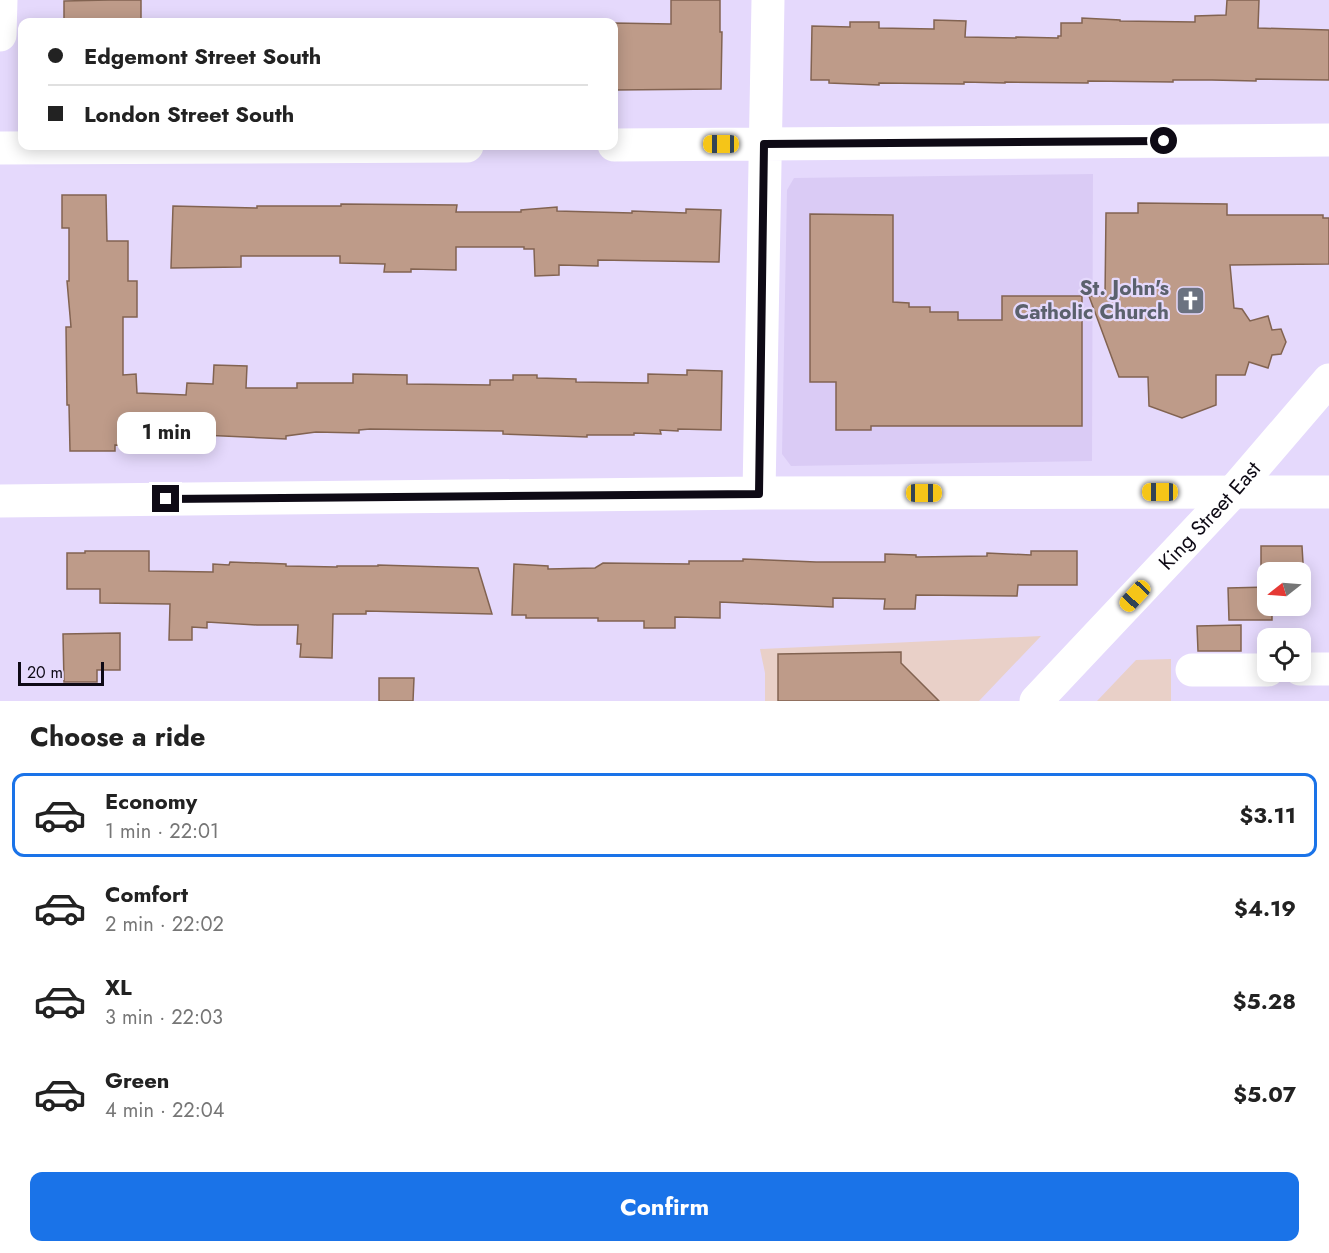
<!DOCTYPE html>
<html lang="en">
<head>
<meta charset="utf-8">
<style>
	:root { --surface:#fff; --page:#f6f6f6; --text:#222; --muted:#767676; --line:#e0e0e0; --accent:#1a73e8 }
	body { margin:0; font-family:Jost,sans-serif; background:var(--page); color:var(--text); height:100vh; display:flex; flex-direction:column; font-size:22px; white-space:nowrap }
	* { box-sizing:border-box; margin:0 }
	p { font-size:20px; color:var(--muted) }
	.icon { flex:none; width:33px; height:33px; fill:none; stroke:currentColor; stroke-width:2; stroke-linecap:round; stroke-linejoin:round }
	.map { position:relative; height:701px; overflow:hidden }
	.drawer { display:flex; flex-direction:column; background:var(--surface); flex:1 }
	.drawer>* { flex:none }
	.guide { position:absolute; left:18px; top:18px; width:600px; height:132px; border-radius:12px; box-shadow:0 3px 15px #0003; display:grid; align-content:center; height:132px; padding:0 30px; background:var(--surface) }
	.needle { width:39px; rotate:253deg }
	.tools { position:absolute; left:1257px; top:562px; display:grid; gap:12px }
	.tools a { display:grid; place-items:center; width:54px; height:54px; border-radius:12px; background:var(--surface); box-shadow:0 3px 15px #0003; font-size:30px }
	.scale { position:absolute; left:18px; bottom:15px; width:86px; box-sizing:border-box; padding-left:6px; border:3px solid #0e0a15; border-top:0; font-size:16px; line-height:21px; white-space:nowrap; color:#0e0a15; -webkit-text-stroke:4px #e5d9fc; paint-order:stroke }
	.end { position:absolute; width:27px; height:27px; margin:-14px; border:8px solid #0e0a15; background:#fff; box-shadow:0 0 0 3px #fff }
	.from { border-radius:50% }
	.bubble { position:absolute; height:42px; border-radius:12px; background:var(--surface); box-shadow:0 3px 15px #0003; font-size:20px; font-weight:700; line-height:42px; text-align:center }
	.car { position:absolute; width:18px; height:36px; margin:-18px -9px; border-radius:8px; box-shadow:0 0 4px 2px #0007; background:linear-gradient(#f5c518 24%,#345 0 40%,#f5c518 0 76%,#345 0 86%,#f5c518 0) }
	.guide b { display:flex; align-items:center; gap:21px; height:57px; font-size:22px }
	.guide b+b { border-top:2px solid var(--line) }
	.guide i { width:15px; height:15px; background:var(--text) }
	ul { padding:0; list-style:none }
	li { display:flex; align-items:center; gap:18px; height:84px; margin:0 12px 9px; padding:0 18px; border:3px solid transparent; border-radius:12px }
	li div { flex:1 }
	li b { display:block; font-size:22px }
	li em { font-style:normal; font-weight:700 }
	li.current { border-color:var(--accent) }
	li>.icon { width:54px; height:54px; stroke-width:1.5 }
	h2 { padding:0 30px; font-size:27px; line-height:72px }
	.action { display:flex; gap:12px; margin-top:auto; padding:12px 30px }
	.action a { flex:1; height:69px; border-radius:12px; background:var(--accent); color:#fff; font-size:24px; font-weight:700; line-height:69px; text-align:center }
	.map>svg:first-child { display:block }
</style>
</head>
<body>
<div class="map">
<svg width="1329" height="701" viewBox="0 0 1329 701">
	<rect width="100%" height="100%" fill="#e5d9fc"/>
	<path fill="#e9d0c8" d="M 1041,636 L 979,701 L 765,701 L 765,673 L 760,649 Z
		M 1171,659 L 1171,701 L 1097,701 L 1136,660 Z"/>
	<path fill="#dacbf5" d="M 1093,174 L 1092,461 L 791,466 L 782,454 L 787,190 L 794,178 Z"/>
	<path fill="#be9b89" stroke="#826351" stroke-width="1.5" d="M 109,0 L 141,0 L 141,22 L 64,22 L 64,1 Z
		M 671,0 L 720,0 L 720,32 L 722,32 L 721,89 L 614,90 L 614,23 L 671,24 Z
		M 1227,0 L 1259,0 L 1258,28 L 1329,30 L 1329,80 L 1256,79 L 1256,81 L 1212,80 L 1173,80 L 1173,82 L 1088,81 L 1088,83 L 1005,82 L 1005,83 L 964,82 L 964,84 L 879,83 L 879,85 L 829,83 L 829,80 L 811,80 L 812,26 L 850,27 L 850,22 L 879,22 L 879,28 L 934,29 L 934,20 L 966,21 L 965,37 L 1016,38 L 1016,37 L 1058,38 L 1058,36 L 1061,36 L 1061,23 L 1082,23 L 1082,18 L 1120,20 L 1120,21 L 1195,22 L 1195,16 L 1226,15 Z
		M 62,195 L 106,195 L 107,241 L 128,241 L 128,281 L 137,281 L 137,317 L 123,317 L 123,375 L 136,374 L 137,393 L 186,395 L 187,383 L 213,384 L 214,365 L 247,366 L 246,388 L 297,388 L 297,383 L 353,383 L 353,374 L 407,375 L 407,384 L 490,385 L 490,380 L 513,380 L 513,375 L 537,375 L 537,378 L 576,379 L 576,382 L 648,383 L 648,374 L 687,375 L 687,370 L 722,371 L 721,430 L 678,429 L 678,431 L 660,430 L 661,434 L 634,433 L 634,435 L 587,435 L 587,437 L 503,434 L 503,431 L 370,429 L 359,430 L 359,433 L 316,432 L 286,436 L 286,439 L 202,435 L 201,442 L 172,441 L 171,446 L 115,445 L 115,451 L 70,451 L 69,405 L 67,405 L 66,327 L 71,327 L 67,281 L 69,281 L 69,228 L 62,228 Z
		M 1138,203 L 1227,204 L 1227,215 L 1323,215 L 1323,218 L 1329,218 L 1329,264 L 1230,265 L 1234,308 L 1242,309 L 1250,321 L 1268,316 L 1272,330 L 1281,329 L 1286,342 L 1281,354 L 1272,355 L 1268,368 L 1249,362 L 1245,375 L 1216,375 L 1216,405 L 1182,418 L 1149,406 L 1148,377 L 1119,377 L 1089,296 L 1105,296 L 1106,213 L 1138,213 Z
		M 341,204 L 457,205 L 456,212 L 521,212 L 521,210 L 557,207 L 557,211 L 632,213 L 632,211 L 686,213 L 686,209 L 721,210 L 719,262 L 598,260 L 598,266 L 559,265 L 559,275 L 535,276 L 534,249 L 524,249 L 524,247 L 456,247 L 456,270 L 411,269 L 411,272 L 384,272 L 385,264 L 340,263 L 340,256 L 241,256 L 241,267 L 171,268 L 173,206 L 257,208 L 257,206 L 341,206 Z
		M 810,214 L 893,215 L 893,302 L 909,303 L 909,307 L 930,307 L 930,312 L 958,312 L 958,320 L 1002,320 L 1002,296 L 1082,296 L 1082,426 L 871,426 L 871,430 L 836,430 L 836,382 L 810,382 Z
		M 1261,546 L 1302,546 L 1304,580 L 1300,580 L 1300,573 L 1268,573 L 1268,581 L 1261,581 Z
		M 85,551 L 149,551 L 149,571 L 213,572 L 213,564 L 229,565 L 230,562 L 286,564 L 286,566 L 337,567 L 337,566 L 378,566 L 378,565 L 478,568 L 492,614 L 366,611 L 366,614 L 333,614 L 332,658 L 300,657 L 301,644 L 297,644 L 298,625 L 257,625 L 207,622 L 207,628 L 192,627 L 192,640 L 169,640 L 170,604 L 100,603 L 100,589 L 67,589 L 67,553 L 85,553 Z
		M 1031,551 L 1077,551 L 1077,585 L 1018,585 L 1017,596 L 916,595 L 915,609 L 884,609 L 885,599 L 833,598 L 833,607 L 720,602 L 720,618 L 675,617 L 675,628 L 644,628 L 644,621 L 598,621 L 598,618 L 526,618 L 526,615 L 512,615 L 514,564 L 548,566 L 548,569 L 595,568 L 603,563 L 689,564 L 689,561 L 743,561 L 743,559 L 816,562 L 885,562 L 885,554 L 916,555 L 916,557 L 987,556 L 987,553 L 1031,555 Z
		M 1268,587 L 1268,606 L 1272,606 L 1272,620 L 1229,620 L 1228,588 Z
		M 1241,625 L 1241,651 L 1198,651 L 1197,626 Z
		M 120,633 L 120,670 L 97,670 L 97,682 L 64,682 L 63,634 Z
		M 901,652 L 901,663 L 939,701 L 778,701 L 778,654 Z
		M 379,678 L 414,678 L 413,701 L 379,701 Z"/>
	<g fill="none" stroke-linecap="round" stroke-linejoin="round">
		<path stroke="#fff" stroke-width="33" d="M 0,35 L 1,0
			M 614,145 L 1329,140
			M 0,148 L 467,146
			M 759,493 L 768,0
			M 0,501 L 759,493 L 1329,492
			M 1300,669 L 1329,669
			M 1192,670 L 1268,670"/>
		<path stroke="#fff" stroke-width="33" id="s1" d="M 1036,701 L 1232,493 L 1329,380"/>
	</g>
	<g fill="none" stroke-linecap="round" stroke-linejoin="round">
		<path stroke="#0e0a15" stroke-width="8" d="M 166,499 L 759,494 L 764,144 L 1164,141"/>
	</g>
	<defs>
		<symbol id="church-square" viewBox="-11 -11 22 22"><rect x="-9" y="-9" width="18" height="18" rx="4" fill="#6b7280" stroke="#e5d9fc"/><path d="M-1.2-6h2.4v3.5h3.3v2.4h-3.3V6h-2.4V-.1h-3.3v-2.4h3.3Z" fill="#fff"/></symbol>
	</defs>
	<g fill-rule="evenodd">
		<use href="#church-square" x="1174" y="284" width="33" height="33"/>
	</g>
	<g text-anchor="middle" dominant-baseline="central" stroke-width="4.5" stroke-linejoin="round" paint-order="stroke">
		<g font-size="21" font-weight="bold" fill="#5b616d" stroke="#e5d9fc" text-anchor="end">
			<text x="1169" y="288">St. John's<tspan x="1169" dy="24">Catholic Church</tspan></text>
		</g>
		<g font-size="21" fill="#0e0a15" stroke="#e5d9fc">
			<text stroke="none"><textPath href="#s1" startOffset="254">King Street East</textPath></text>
		</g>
	</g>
</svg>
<div class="tools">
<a><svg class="needle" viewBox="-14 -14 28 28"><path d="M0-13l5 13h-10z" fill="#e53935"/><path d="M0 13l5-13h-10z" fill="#767676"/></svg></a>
<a><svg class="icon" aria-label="locate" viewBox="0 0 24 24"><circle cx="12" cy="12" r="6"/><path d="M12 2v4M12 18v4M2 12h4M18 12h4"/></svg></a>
</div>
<div class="scale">20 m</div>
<i class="end from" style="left:1164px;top:141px"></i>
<i class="end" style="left:166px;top:499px"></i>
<div class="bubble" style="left:117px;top:412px;width:99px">1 min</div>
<i class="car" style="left:721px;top:144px;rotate:270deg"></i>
<i class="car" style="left:1160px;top:492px;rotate:270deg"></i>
<i class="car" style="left:924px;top:493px;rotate:90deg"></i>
<i class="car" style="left:1135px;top:596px;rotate:223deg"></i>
<div class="guide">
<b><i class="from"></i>Edgemont Street South</b>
<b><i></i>London Street South</b>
</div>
</div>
<section class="drawer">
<h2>Choose a ride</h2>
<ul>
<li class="current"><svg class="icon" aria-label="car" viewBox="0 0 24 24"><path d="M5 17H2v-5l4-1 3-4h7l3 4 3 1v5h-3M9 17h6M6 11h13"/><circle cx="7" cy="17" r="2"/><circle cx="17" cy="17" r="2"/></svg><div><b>Economy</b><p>1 min · 22:01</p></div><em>$3.11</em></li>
<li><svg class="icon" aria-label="car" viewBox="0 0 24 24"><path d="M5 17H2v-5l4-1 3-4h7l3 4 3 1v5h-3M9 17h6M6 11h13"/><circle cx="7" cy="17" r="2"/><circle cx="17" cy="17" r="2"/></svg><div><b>Comfort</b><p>2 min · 22:02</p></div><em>$4.19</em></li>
<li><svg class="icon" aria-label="car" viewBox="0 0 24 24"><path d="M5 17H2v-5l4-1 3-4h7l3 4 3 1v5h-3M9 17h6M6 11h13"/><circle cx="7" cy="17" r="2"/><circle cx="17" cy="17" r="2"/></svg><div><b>XL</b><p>3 min · 22:03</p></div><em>$5.28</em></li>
<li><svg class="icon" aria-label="car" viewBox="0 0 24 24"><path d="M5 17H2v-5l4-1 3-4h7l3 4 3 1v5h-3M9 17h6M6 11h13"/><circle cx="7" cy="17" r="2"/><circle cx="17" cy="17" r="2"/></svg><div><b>Green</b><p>4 min · 22:04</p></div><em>$5.07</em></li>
</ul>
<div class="action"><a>Confirm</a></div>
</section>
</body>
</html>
